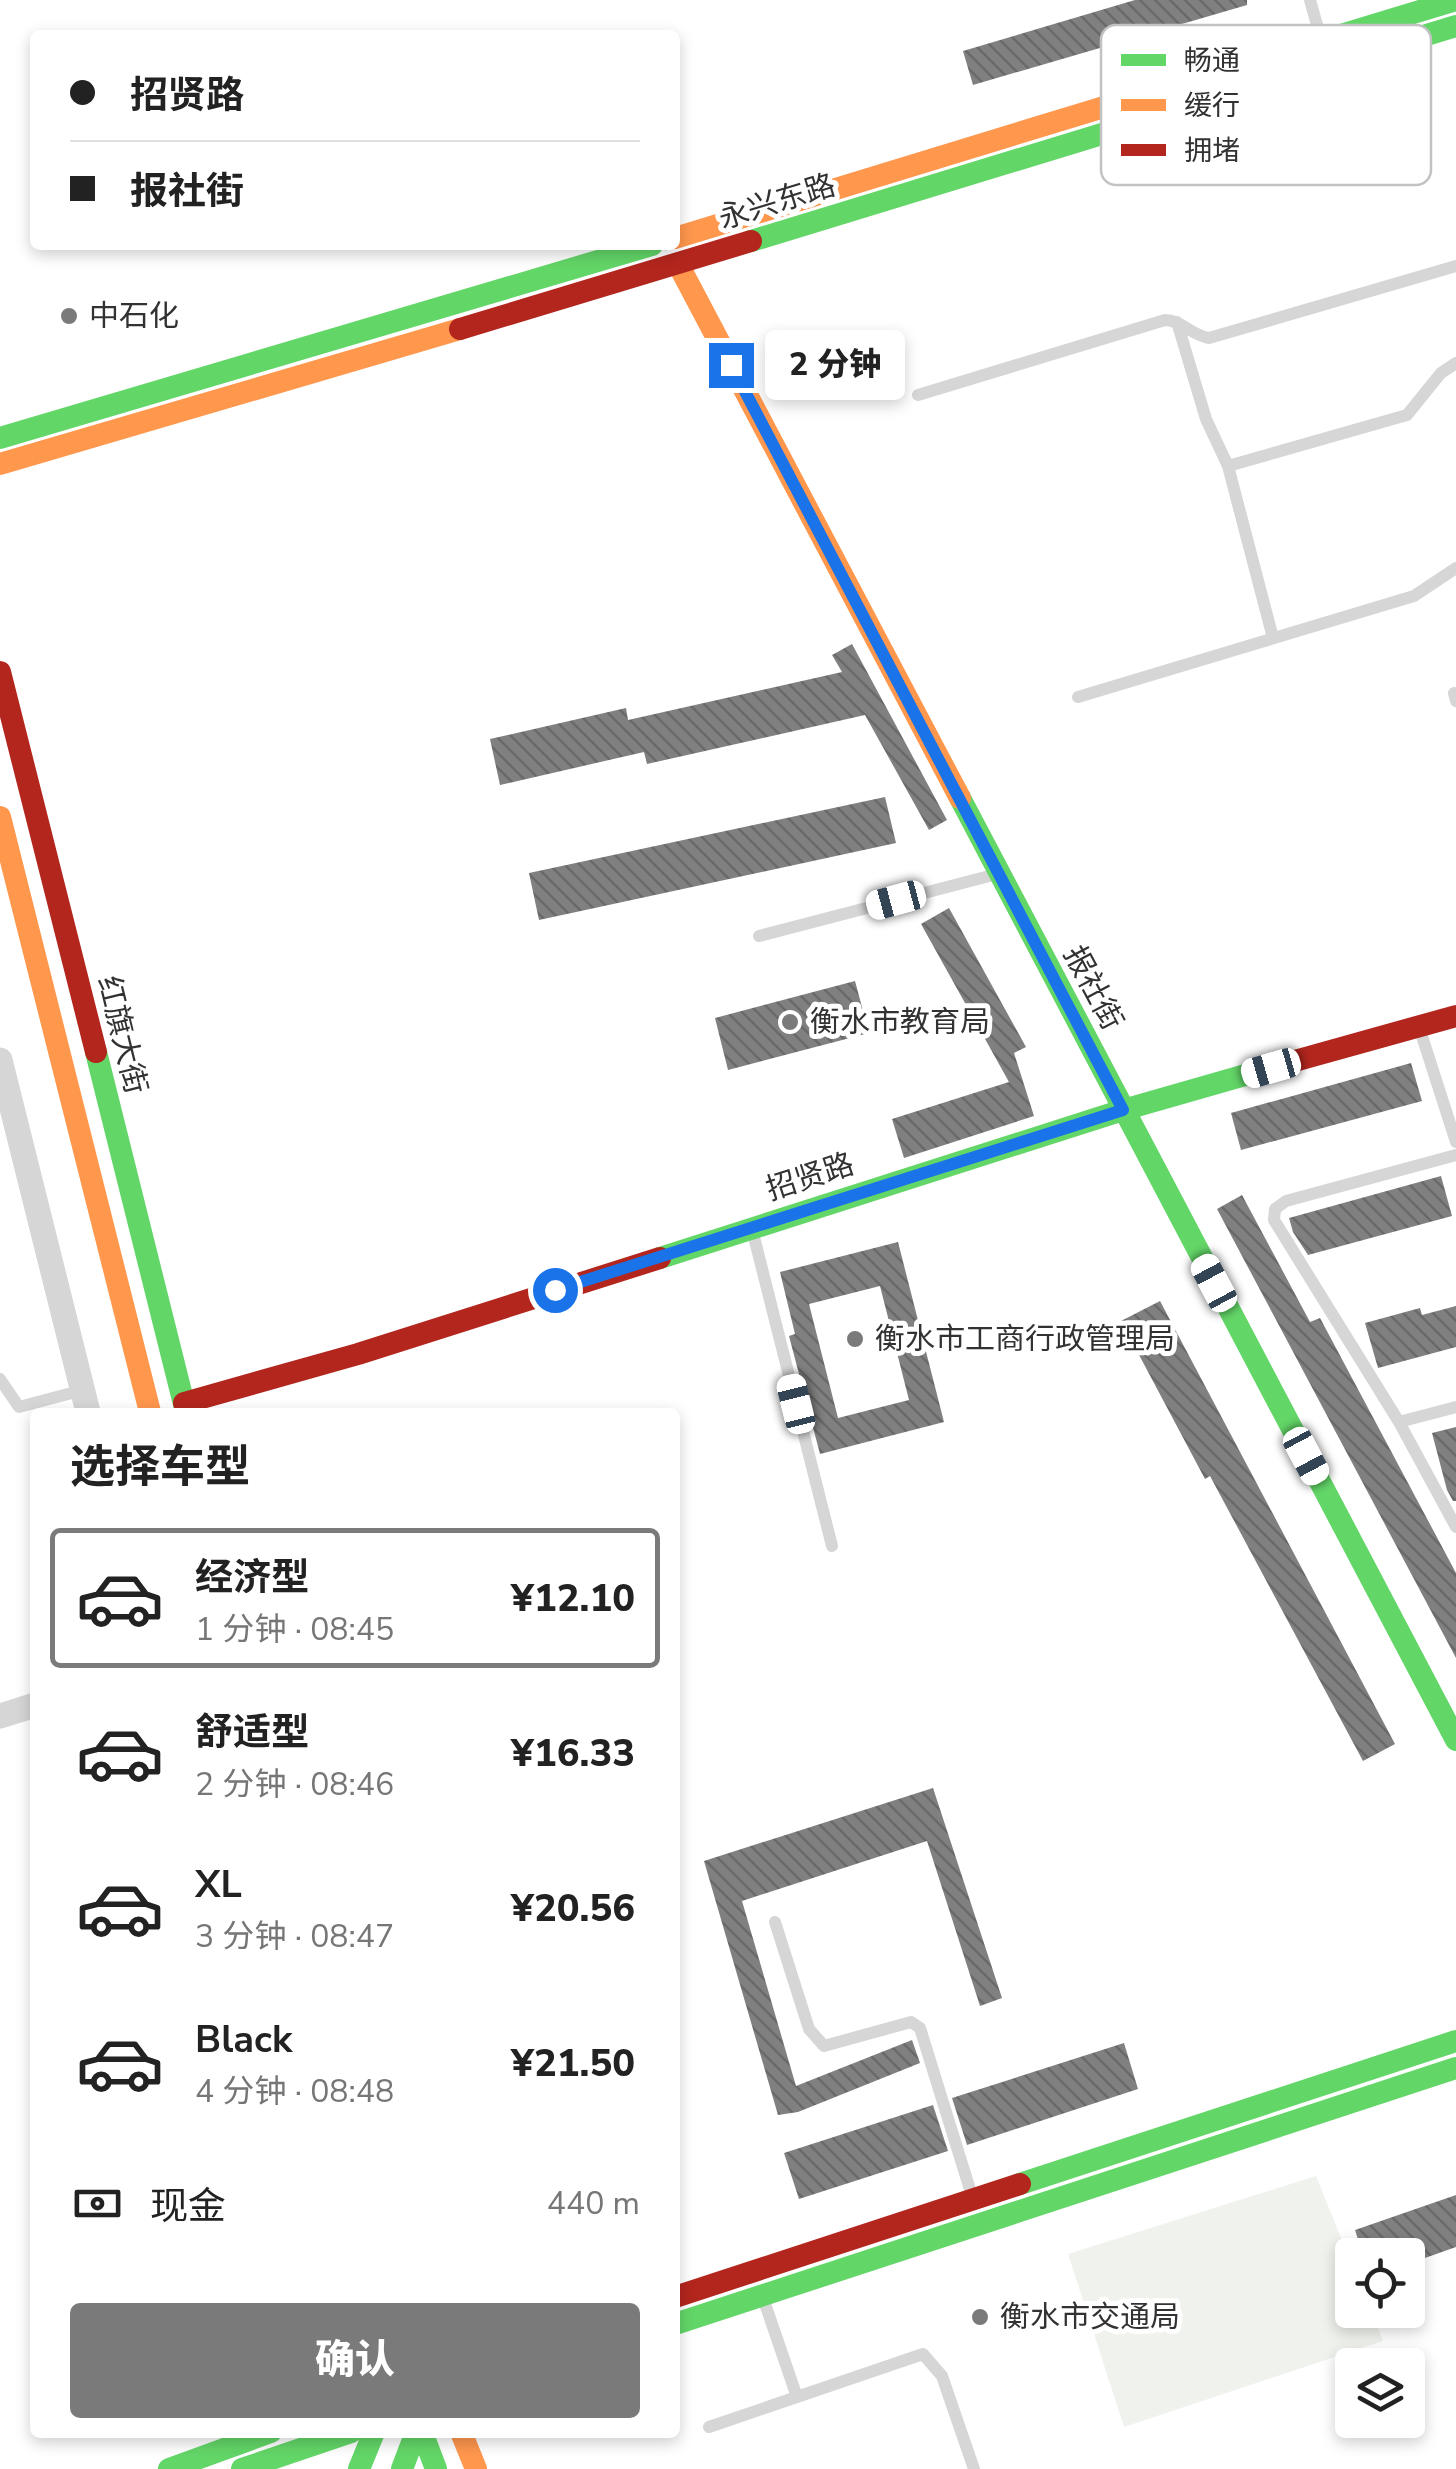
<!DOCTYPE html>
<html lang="zh">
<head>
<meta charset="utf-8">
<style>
	:root { --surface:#fff; --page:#f6f6f6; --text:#222; --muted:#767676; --line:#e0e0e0; --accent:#7a7a7a }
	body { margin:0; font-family:"Nunito Sans","Noto Sans SC",sans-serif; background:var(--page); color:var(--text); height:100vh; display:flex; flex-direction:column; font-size:38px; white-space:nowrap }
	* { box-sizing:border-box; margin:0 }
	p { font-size:32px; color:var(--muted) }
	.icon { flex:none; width:55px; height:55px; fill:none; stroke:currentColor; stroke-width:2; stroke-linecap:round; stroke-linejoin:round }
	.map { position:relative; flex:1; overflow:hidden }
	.side { position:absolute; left:30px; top:1408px; width:650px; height:1030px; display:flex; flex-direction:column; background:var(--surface); border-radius:10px; box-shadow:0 5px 15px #0003 }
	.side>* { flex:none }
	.guide { position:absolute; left:30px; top:30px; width:650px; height:220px; border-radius:10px; box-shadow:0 5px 15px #0003; display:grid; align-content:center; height:220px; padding:0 40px; background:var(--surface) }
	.tools { position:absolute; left:1335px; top:2238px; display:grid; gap:20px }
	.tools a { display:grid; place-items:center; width:90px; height:90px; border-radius:10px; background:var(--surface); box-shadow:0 5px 15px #0003; font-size:50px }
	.end { position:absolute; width:45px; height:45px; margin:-22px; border:12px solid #1a73e8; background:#fff; box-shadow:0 0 0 5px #fff }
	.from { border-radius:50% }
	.bubble { position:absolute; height:70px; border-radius:10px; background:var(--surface); box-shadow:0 5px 15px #0003; font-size:32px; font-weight:800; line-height:70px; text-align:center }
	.car { position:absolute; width:30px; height:60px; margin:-30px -15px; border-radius:12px; box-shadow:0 0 8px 2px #0007; background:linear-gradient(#fff 24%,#345 0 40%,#fff 0 76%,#345 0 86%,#fff 0) }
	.guide b { display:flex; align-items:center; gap:35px; height:95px; font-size:38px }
	.guide b+b { border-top:2px solid var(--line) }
	.guide i { width:25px; height:25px; background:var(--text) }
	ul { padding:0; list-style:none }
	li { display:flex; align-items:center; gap:30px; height:140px; margin:0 20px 15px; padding:0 20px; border:5px solid transparent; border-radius:10px }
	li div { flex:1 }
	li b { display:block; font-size:38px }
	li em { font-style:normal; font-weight:800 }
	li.current { border-color:var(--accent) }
	li>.icon { width:90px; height:90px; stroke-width:1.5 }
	h2 { padding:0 40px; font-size:45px; line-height:120px }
	.pay { display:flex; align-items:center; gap:25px; height:110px; padding:0 40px; font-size:38px }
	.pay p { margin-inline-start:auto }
	.button { display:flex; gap:20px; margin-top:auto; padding:20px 40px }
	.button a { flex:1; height:115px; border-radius:10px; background:var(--accent); color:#fff; font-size:40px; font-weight:800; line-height:115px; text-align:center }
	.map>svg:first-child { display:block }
</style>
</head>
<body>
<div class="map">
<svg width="1456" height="2469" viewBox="0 0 1456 2469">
	<defs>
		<pattern id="building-back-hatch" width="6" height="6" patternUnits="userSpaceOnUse" patternTransform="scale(2.5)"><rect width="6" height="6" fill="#808080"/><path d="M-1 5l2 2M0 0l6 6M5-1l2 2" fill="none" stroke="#696969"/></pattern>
	</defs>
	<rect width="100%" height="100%" fill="#fff"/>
	<path fill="#f0f3ed" d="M 1316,2176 L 1352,2265 L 1352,2310 L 1371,2310 L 1383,2341 L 1124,2427 L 1068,2254 Z"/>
	<path fill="url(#building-back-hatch)" fill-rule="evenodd" d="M 1135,0 L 1247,0 L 1247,5 L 973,85 L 963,51 Z
		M 852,644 L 947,820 L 929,830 L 865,715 L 647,764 L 644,752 L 500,785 L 490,739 L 626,708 L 628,720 L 842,672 L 832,655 Z
		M 885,797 L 896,843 L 539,920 L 529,873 Z
		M 949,908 L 1026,1047 L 1014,1053 L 1034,1116 L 904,1158 L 892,1119 L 1009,1082 L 921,924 Z
		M 855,981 L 869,1033 L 728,1070 L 715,1018 Z
		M 1411,1063 L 1422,1101 L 1241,1150 L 1231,1113 Z
		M 1441,1176 L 1452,1216 L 1308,1255 L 1293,1232 L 1289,1218 Z
		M 1242,1195 L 1310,1322 L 1320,1318 L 1456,1573 L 1456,1658 L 1217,1209 Z
		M 898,1242 L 944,1422 L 820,1454 L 789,1336 L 795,1334 L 780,1272 ZM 880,1286 L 909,1400 L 838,1418 L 809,1304 Z
		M 1160,1301 L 1395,1744 L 1363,1761 L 1210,1476 L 1205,1479 L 1121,1321 Z
		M 1456,1306 L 1456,1347 L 1378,1368 L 1365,1323 L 1420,1308 L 1422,1315 Z
		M 1456,1427 L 1456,1501 L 1453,1501 L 1447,1490 L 1432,1433 Z
		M 933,1788 L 1002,1998 L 980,2006 L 927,1841 L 742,1901 L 796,2086 L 912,2040 L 920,2063 L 798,2112 L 778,2115 L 704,1861 Z
		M 1124,2043 L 1138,2089 L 967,2145 L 952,2098 Z
		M 933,2105 L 948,2151 L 799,2199 L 784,2153 Z
		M 1456,2195 L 1456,2247 L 1408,2264 L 1408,2255 L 1363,2255 L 1355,2230 Z"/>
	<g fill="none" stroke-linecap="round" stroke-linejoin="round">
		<path stroke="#d6d6d6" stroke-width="12" d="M 1310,0 L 1321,39
			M 1177,322 L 1206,419 L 1228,466 L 1273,638
			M 918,395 L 1165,320 C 1181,320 1191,335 1209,338 L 1456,266
			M 1228,466 L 1407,415 L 1441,373 L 1456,363
			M 1454,693 L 1456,701
			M 1078,697 L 1414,596 L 1456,568
			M 759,936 L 997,874
			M 1420,1030 L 1456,1142
			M 1456,1155 L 1286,1201 L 1275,1209 L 1274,1220 L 1399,1422 L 1456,1527
			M 753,1233 L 832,1546
			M 0,1379 L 19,1407 L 83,1390
			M 1399,1422 L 1456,1407
			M 775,1922 L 809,2029 L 824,2046 L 911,2022 L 920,2028 L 972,2196
			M 762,2295 L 797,2397
			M 709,2427 L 923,2354 L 942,2376 L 974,2469"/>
		<path stroke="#d6d6d6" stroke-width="25" d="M 0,1060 L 88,1412
			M 0,1716 L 35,1705"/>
		<path stroke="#63d668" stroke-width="22" d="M 1104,107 L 1456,0
			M 751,241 L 1456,26
			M 0,438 L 652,245
			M 960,798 L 1456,1740
			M 96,1052 L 186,1412
			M 660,1258 L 1123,1110 L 1291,1062
			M 1020,2184 L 1456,2041
			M 675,2324 L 1456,2068
			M 422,2432 L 436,2469
			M 169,2469 L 271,2432
			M 242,2469 L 351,2432
			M 359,2469 L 374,2432
			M 402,2469 L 416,2432"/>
		<path stroke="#ff974d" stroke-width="22" d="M 675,238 L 1104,107
			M 678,264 L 960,798
			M 0,464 L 460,329
			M 0,817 L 150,1412
			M 461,2432 L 476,2469"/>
		<path stroke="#b3261e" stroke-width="22" d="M 460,329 L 751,241
			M 0,672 L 96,1052
			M 1291,1062 L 1456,1016
			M 184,1403 L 358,1354 L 660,1258
			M 675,2297 L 1020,2184"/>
	</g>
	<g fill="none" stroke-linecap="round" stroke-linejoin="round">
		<path stroke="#1a73e8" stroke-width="12" d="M 555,1290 L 1123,1110 L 731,365"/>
	</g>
	<g fill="#7a7a7a" stroke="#fff" stroke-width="4">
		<circle cx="69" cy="316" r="10"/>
		<circle cx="790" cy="1022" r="10"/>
		<circle cx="855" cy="1339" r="10"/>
		<circle cx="980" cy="2317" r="10"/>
	</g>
	<g text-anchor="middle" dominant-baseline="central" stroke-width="10" stroke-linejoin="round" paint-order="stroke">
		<g font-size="30" fill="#323232" stroke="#fff">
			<text transform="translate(777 202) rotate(-17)">永兴东路</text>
			<text transform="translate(1093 988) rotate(62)">报社街</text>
			<text transform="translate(122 1035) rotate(76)">红旗大街</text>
			<text transform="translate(810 1177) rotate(-18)">招贤路</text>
		</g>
		<g font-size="30" fill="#323232" stroke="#fff" text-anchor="start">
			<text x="89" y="316">中石化</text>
			<text x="810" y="1022">衡水市教育局</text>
			<text x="875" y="1339">衡水市工商行政管理局</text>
			<text x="1000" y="2317">衡水市交通局</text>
		</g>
	</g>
	<rect x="1101" y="25" width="330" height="160" rx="15" fill="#fff" stroke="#c2c2c2" stroke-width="2.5"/>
	<rect x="1121" y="54" width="45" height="12" fill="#63d668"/>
	<rect x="1121" y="99" width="45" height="12" fill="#ff974d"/>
	<rect x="1121" y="144" width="45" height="12" fill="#b3261e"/>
	<g font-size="28" fill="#323232">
		<text x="1184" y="70">畅通</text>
		<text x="1184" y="115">缓行</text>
		<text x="1184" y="160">拥堵</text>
	</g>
</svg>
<div class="tools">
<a><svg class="icon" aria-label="locate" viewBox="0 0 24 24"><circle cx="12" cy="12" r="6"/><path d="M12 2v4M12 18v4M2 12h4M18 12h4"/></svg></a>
<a><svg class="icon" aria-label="layers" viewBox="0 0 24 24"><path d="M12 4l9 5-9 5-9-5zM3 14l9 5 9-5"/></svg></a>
</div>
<i class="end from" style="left:555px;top:1290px"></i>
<i class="end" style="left:731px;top:365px"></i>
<div class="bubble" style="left:765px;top:330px;width:140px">2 分钟</div>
<i class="car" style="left:896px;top:900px;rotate:255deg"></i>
<i class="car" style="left:1271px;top:1068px;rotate:254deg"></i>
<i class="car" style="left:1214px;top:1283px;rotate:332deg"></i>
<i class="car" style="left:796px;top:1404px;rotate:346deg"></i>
<i class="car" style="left:1306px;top:1456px;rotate:152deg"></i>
<div class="guide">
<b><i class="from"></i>招贤路</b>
<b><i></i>报社街</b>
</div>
<section class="side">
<h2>选择车型</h2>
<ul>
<li class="current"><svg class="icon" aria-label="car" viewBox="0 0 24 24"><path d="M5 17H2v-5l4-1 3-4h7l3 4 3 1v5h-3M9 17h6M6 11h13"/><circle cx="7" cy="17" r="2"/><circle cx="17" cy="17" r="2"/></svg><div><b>经济型</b><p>1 分钟 · 08:45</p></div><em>¥12.10</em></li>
<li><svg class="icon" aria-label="car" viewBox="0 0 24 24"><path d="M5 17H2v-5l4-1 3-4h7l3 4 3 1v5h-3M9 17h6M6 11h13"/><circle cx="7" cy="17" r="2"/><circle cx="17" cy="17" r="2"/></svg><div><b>舒适型</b><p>2 分钟 · 08:46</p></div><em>¥16.33</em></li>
<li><svg class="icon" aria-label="car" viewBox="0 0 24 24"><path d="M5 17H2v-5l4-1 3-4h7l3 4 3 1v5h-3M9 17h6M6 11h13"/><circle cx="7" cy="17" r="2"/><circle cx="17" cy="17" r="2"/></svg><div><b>XL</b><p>3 分钟 · 08:47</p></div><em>¥20.56</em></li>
<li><svg class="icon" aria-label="car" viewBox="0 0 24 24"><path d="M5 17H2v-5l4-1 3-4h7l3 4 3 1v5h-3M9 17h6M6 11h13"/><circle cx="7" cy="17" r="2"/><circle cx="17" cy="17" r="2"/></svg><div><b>Black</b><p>4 分钟 · 08:48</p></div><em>¥21.50</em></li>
</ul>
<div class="pay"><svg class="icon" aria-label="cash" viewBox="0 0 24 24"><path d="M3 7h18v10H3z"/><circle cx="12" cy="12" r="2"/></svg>现金<p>440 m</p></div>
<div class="button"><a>确认</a></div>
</section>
</div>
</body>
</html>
